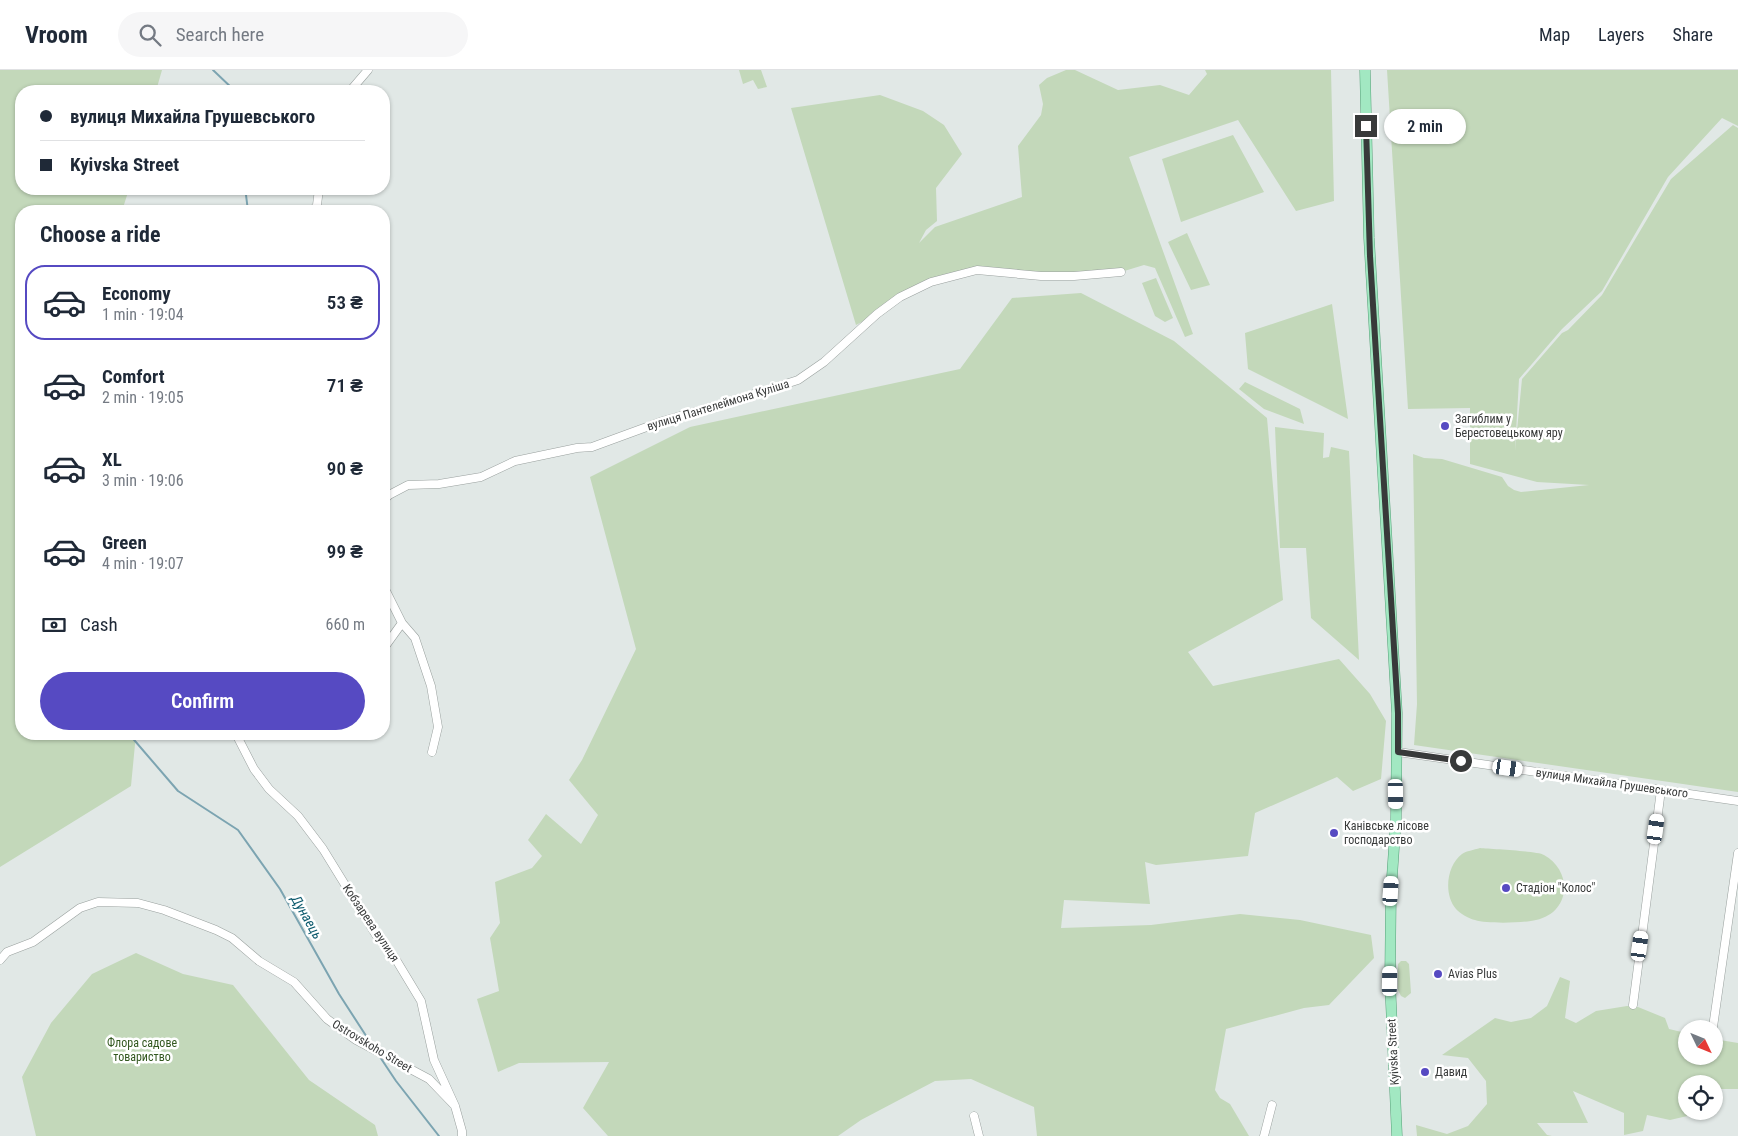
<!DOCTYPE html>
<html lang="en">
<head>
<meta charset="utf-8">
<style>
	:root { --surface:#fff; --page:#f6f6f7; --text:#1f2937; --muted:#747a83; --line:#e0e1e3; --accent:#564ac2 }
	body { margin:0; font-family:"Roboto Condensed",sans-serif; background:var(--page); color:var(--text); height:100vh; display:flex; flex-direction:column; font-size:19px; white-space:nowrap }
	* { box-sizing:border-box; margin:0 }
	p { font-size:16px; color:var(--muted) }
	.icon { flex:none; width:28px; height:28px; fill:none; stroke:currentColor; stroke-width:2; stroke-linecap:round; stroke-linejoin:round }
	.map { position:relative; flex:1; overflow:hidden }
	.drawer { position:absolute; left:15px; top:135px; width:375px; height:535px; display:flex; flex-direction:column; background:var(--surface); border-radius:20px; box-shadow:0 1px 4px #0004 }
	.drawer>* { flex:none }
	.hud { position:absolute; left:15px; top:15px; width:375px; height:110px; border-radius:20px; box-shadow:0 1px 4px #0004; display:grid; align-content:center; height:110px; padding:0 25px; background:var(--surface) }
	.needle { width:32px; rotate:133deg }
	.tools { position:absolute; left:1678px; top:950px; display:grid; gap:10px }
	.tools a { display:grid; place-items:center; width:45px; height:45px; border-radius:50%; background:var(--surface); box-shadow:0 1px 4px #0004; font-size:25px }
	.end { position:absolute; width:22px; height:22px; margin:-11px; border:6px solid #383a3a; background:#fff; box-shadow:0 0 0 2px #fff }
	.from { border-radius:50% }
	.bubble { position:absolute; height:35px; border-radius:18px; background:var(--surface); box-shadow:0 1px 4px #0004; font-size:16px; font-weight:600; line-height:35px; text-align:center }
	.car { position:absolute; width:15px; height:30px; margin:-15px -8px; border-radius:6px; box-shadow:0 0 4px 1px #0007; background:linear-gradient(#fff 24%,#345 0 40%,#fff 0 76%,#345 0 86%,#fff 0) }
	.hud b { display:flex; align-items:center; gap:18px; height:48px; font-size:19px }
	.hud b+b { border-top:1px solid var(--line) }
	.hud i { width:12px; height:12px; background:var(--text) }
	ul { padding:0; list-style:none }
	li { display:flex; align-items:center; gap:15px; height:75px; margin:0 10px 8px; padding:0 15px; border:2px solid transparent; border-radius:20px }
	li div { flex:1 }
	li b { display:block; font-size:19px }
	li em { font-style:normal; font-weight:600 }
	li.current { border-color:var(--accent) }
	li>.icon { width:45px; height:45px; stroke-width:1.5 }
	h2 { padding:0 25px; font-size:22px; line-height:60px }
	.pay { display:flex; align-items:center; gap:12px; height:55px; padding:0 25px; font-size:19px }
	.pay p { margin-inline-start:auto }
	.action { display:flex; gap:10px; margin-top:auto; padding:10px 25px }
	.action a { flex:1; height:58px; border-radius:30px; background:var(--accent); color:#fff; font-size:20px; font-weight:600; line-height:58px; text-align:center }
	header { display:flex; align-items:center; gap:30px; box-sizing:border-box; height:70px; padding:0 25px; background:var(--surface); border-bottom:1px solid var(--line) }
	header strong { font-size:24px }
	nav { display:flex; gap:28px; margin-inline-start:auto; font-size:18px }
	.search { width:350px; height:45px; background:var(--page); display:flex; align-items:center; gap:12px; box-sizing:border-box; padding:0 18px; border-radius:28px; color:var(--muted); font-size:19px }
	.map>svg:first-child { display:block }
</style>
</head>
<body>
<header>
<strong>Vroom</strong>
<div class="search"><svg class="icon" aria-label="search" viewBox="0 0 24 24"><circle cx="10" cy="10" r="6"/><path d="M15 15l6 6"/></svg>Search here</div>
<nav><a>Map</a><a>Layers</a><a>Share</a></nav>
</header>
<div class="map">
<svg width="1738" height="1066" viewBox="0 0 1738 1066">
	<rect width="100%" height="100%" fill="#e1e8e6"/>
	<path fill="#c3d8ba" d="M 0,0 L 162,0 L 156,21 L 21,21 L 21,119 L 129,119 L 122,141 L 21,141 L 21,664 L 136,664 L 131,716 L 0,797 Z
		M 739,0 L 761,0 L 767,17 L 758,19 L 753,10 L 743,14 Z
		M 1066,0 L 1075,0 L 1118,20 L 1160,15 L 1189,25 L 1207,4 L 1205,0 L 1331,0 L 1334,131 L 1296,141 L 1238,50 L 1129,87 L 1193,264 L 1185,267 L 1155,198 L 1144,195 L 1121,202 L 1074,206 L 977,200 L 931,212 L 877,244 L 856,255 L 791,38 L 880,25 L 923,41 L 944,55 L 962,84 L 936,118 L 937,151 L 926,160 L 919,173 L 935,157 L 1022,127 L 1018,76 L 1041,45 L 1043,34 L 1039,15 L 1047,8 Z
		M 1387,0 L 1738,0 L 1738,56 L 1722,48 L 1668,107 L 1602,221 L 1562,259 L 1519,309 L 1515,381 L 1522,309 L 1562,263 L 1568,260 L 1602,225 L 1671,109 L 1733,55 L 1738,58 L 1738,722 L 1414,675 L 1417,634 L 1413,384 L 1424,388 L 1442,389 L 1502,407 L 1508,416 L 1514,420 L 1521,422 L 1589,415 L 1537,412 L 1470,394 L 1470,338 L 1408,339 Z
		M 1233,65 L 1264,122 L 1181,152 L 1162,89 Z
		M 1187,163 L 1210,215 L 1191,220 L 1168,172 Z
		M 1156,208 L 1173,248 L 1165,252 L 1155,246 L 1142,213 Z
		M 1081,223 L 1174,271 L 1267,348 L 1283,530 L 1188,582 L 1213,616 L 1339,589 L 1370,624 L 1386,651 L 1381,709 L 1353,721 L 1337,707 L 1255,743 L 1248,786 L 1156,795 L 1145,792 L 1150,834 L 1064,830 L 1061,858 L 1151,855 L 1240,844 L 1300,850 L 1371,865 L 1374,888 L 1329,935 L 1304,938 L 1226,959 L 1215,1020 L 1220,1028 L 1230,1034 L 1249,1066 L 1037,1066 L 1034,1037 L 971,1009 L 935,1011 L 861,1050 L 838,1066 L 608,1066 L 583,1038 L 609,992 L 519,993 L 498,1002 L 477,929 L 499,921 L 490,868 L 500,853 L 495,812 L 532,798 L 542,786 L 528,770 L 546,744 L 581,774 L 598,745 L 569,710 L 582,690 L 636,579 L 590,407 L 690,357 L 960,299 L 1012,228 Z
		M 1332,234 L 1348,349 L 1248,299 L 1245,263 Z
		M 1245,312 L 1300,339 L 1304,354 L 1264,339 L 1239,319 Z
		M 1275,357 L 1324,363 L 1323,388 L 1329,387 L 1331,377 L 1349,381 L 1359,590 L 1311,548 L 1306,478 L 1280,478 Z
		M 1480,778 C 1491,779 1537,781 1544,785 C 1574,802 1570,843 1536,850 C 1524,853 1487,854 1475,850 C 1470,849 1459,843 1456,839 C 1443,824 1447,795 1462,784 C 1466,781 1474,780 1480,778 Z
		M 136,883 L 183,904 L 233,915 L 309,1010 L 375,1055 L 378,1066 L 36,1066 L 22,1007 L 51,953 L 92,904 Z
		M 1401,891 L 1406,891 L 1409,894 L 1411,923 L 1405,928 L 1401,926 L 1398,920 L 1398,894 Z
		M 1560,907 L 1570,911 L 1565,948 L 1576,953 L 1596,941 L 1627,936 L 1638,937 L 1665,948 L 1669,959 L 1686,963 L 1686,986 L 1714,986 L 1714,969 L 1738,973 L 1738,1019 L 1714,1019 L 1714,1014 L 1686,1014 L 1686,1041 L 1696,1041 L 1696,1044 L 1670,1050 L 1647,1045 L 1643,1061 L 1624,1065 L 1624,1043 L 1573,1021 L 1588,1053 L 1537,1053 L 1547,1065 L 1552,1066 L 1417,1066 L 1416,1055 L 1447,1064 L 1468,1056 L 1487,1034 L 1486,1011 L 1468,988 L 1442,985 L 1495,948 L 1511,952 L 1531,948 L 1547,936 Z"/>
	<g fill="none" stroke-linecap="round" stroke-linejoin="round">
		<path stroke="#7ca4b1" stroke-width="2" d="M 213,0 L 235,21
			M 248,141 L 246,125 L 249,119
			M 129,664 L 178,721 L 238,760 L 280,819 L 339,924 L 372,975
			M 380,987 L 396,1011 L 439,1066"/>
		<defs>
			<path id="minor" d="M 350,21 L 368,0
				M 313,141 L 317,135 L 319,119
				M 384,430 L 389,425 L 408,415 L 439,414 L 481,407 L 515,391 L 577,378 L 592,377 L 663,351 L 732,331 L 798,310 L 824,292 L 877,244 L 900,227 L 931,212 L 977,200 L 1041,206 L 1074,206 L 1121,202
				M 384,517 L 402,553 L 415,568 L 431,616 L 438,657 L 432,682
				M 384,578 L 402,553
				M 236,664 L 254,699 L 269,719 L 298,746 L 323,779 L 376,865 L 395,888 L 421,931 L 434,990 L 455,1036 L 462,1061 L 462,1066
				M 1398,682 L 1738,731
				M 0,890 L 7,882 L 33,872 L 80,838 L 98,832 L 138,833 L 164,840 L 216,860 L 232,868 L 259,891 L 294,912 L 327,949 L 356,970 L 429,1009 L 455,1036
				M 1633,935 L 1661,720
				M 1713,957 L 1738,783
				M 974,1046 L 979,1066
				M 1264,1066 L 1272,1035"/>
			<path id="major" d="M 1365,0 L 1369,168 L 1397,643 L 1396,749 L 1391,821 L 1390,911 L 1397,1066"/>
		</defs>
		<use href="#minor" stroke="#99a09e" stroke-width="9"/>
		<use href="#major" stroke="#55a178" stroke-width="11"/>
		<use href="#minor" stroke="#fff" stroke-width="8"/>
		<use href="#major" stroke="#a2e8c2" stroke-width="10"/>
	</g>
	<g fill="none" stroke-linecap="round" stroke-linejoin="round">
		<path stroke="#383a3a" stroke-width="6" d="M 1366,56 L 1370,186 L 1398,643 L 1398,682 L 1461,691"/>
	</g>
	<g fill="#564ac2" stroke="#fff" stroke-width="2">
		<circle cx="1445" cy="356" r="5"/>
		<circle cx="1334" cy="763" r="5"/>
		<circle cx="1506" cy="818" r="5"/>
		<circle cx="1438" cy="904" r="5"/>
		<circle cx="1425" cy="1002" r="5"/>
	</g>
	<g text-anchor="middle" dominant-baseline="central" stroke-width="5" stroke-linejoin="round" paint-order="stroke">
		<g font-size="12" fill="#383a3a" stroke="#fff">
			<text transform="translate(718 335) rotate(-17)">вулиця Пантелеймона Куліша</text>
			<text transform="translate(1612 713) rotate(8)">вулиця Михайла Грушевського</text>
			<text transform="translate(371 853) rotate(56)">Кобзарева вулиця</text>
			<text transform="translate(372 976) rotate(31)">Ostrovskoho Street</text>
			<text transform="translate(1393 982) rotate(-93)">Kyivska Street</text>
		</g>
		<g font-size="12" fill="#383a3a" stroke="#fff" text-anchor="start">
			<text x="1455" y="349">Загиблим у<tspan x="1455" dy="14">Берестовецькому яру</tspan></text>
			<text x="1344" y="756">Канівське лісове<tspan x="1344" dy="14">господарство</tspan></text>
			<text x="1516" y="818">Стадіон "Колос"</text>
			<text x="1448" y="904">Avias Plus</text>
			<text x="1435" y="1002">Давид</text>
		</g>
		<g font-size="12" fill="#32571f" stroke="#fff">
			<text x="142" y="973">Флора садове<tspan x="142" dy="14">товариство</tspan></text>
		</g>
		<g font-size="14" font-style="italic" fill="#0f5c6f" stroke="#fff">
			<text transform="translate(307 847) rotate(60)">Дунаець</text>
		</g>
	</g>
</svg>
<div class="tools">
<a><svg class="needle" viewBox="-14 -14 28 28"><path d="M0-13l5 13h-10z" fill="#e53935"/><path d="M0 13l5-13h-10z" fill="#747a83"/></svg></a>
<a><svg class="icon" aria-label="locate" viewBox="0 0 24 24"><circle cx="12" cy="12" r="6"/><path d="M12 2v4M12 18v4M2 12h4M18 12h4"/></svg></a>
</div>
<i class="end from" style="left:1461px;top:691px"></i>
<i class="end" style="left:1366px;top:56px"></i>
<div class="bubble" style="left:1384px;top:39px;width:82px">2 min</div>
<i class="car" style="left:1508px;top:698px;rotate:98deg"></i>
<i class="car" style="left:1396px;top:724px;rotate:179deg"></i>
<i class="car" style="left:1656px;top:759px;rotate:8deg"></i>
<i class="car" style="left:1391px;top:821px;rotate:4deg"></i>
<i class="car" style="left:1640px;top:876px;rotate:8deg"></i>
<i class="car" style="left:1390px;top:911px;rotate:1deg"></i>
<div class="hud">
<b><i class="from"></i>вулиця Михайла Грушевського</b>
<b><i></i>Kyivska Street</b>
</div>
<section class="drawer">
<h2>Choose a ride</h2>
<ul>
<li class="current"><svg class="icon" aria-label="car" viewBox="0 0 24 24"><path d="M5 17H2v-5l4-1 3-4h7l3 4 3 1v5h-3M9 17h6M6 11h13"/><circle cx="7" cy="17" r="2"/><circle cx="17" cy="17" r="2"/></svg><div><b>Economy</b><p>1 min · 19:04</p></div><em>53 ₴</em></li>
<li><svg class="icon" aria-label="car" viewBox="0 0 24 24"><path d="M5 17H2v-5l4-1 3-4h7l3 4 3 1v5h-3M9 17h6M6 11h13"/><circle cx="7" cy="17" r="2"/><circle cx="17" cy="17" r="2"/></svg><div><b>Comfort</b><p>2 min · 19:05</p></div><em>71 ₴</em></li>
<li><svg class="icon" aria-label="car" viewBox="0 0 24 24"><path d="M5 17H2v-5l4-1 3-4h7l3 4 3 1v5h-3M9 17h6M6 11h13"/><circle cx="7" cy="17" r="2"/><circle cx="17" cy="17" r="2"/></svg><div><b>XL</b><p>3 min · 19:06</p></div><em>90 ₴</em></li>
<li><svg class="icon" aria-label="car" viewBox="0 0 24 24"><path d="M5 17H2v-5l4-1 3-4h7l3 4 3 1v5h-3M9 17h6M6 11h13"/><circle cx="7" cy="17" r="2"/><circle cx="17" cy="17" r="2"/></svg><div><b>Green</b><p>4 min · 19:07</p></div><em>99 ₴</em></li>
</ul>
<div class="pay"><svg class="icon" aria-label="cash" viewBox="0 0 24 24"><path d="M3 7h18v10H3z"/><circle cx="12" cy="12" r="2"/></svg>Cash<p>660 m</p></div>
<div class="action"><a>Confirm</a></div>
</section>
</div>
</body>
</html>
